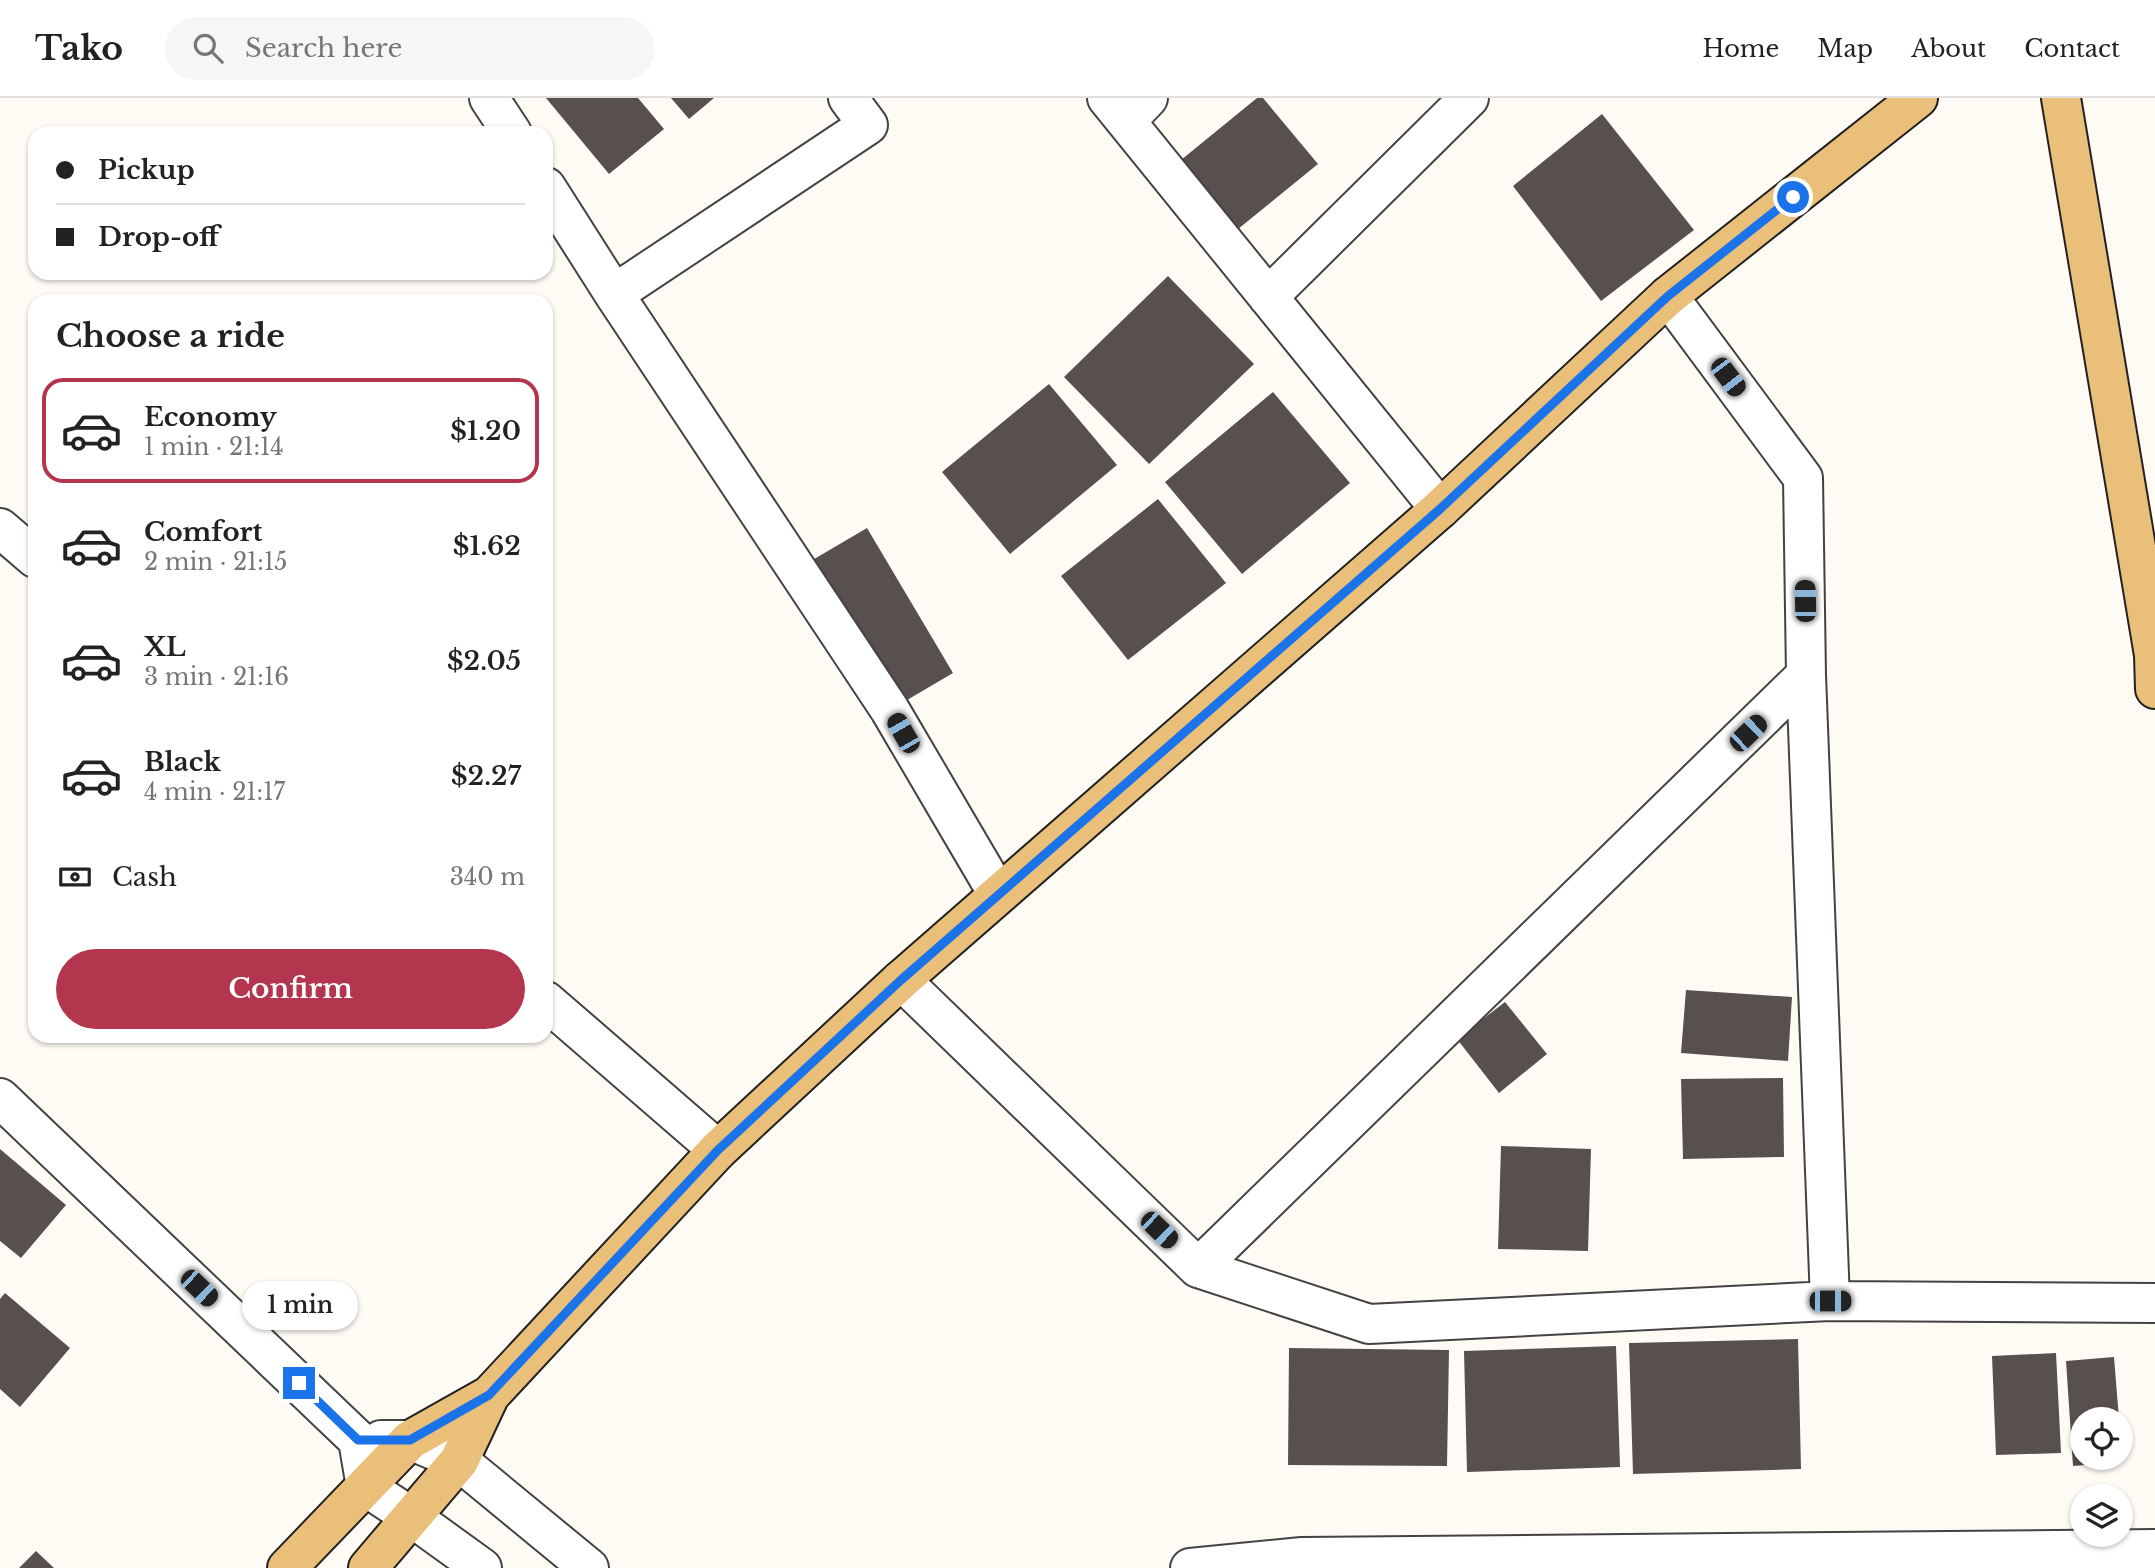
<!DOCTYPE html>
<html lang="en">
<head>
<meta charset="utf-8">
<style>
	:root { --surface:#fff; --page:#f6f6f6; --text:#222; --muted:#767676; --line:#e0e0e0; --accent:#b3364e }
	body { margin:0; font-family:"Libre Baskerville",serif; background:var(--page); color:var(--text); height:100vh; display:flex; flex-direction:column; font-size:26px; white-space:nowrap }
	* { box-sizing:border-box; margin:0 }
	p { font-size:23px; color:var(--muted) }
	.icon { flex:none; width:38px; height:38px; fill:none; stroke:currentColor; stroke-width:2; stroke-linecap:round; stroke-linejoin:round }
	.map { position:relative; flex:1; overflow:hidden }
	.details { position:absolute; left:28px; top:196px; width:525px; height:749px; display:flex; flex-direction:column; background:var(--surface); border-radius:21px; box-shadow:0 2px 5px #0004 }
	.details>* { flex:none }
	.guide { position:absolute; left:28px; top:28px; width:525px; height:154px; border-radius:21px; box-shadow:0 2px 5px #0004; display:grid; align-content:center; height:154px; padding:0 28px; background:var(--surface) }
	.controls { position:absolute; left:2070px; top:1309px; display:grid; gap:14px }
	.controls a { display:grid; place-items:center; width:63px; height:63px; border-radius:50%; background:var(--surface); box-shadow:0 2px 5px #0004; font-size:35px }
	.end { position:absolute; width:32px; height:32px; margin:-16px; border:9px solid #1a73e8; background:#fff; box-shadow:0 0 0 4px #fff }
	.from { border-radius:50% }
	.bubble { position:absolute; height:49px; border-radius:24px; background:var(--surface); box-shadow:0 2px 5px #0004; font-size:23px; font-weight:600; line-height:49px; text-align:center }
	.car { position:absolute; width:21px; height:42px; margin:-21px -10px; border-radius:9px; box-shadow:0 0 5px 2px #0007; background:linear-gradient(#222 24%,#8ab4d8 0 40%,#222 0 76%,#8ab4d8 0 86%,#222 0) }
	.guide b { display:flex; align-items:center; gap:24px; height:66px; font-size:26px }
	.guide b+b { border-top:2px solid var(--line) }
	.guide i { width:18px; height:18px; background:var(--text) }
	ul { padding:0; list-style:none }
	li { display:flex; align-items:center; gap:21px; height:105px; margin:0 14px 10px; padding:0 14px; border:4px solid transparent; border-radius:21px }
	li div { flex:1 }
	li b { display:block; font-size:26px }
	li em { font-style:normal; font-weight:600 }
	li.selected { border-color:var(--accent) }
	li>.icon { width:63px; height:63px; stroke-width:1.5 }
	h2 { padding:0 28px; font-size:32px; line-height:84px }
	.pay { display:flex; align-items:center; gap:18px; height:77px; padding:0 28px; font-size:26px }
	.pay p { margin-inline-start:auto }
	.button { display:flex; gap:14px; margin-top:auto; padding:14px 28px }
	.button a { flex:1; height:80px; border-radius:42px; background:var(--accent); color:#fff; font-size:28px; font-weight:600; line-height:80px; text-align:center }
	header { display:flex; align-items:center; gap:42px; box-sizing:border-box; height:98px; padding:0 35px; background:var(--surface); border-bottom:2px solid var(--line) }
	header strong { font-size:33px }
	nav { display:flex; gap:38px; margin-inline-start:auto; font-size:24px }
	.search { width:490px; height:63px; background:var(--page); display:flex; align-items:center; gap:18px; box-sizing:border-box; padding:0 24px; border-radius:38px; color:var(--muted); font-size:26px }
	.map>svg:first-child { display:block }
</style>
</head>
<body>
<header>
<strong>Tako</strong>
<div class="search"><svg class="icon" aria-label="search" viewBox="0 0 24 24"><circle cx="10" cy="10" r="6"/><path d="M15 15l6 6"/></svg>Search here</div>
<nav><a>Home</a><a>Map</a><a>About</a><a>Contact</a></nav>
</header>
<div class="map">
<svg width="2155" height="1470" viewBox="0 0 2155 1470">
	<rect width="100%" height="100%" fill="#fefbf5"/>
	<path fill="#58504e" d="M 546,0 L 638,0 L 664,31 L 609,76 Z
		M 671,0 L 714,0 L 689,21 Z
		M 1257,0 L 1263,0 L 1318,66 L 1238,131 L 1181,62 Z
		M 1602,16 L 1694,132 L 1601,203 L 1513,88 Z
		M 1168,178 L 1254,266 L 1149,366 L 1064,279 Z
		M 1049,286 L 1117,367 L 1010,456 L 942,374 Z
		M 1273,294 L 1350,385 L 1242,476 L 1165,384 Z
		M 1158,401 L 1226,485 L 1128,562 L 1061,478 Z
		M 867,430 L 953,575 L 890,612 L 804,467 Z
		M 1686,892 L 1792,899 L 1788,963 L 1681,955 Z
		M 1505,904 L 1547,956 L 1499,995 L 1457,941 Z
		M 1783,980 L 1784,1059 L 1683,1061 L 1681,981 Z
		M 1501,1048 L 1591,1051 L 1588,1153 L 1498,1151 Z
		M 0,1051 L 66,1107 L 21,1160 L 0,1143 Z
		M 5,1195 L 70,1250 L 20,1309 L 0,1291 L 0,1201 Z
		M 1798,1241 L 1801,1371 L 1633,1376 L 1629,1245 Z
		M 1616,1248 L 1620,1369 L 1467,1374 L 1464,1253 Z
		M 1289,1250 L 1449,1252 L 1447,1368 L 1288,1367 Z
		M 2056,1255 L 2061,1355 L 1996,1357 L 1992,1258 Z
		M 2114,1259 L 2119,1321 L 2082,1321 L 2082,1360 L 2121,1360 L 2122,1364 L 2073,1368 L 2066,1263 Z
		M 36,1453 L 54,1470 L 19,1470 Z"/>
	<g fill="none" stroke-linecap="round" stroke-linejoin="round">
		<defs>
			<path id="minor" d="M 489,0 L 512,35
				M 1107,0 L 1440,411
				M 1126,23 L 1148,0
				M 546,89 L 614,196 L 890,612 L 998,796
				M 614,196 L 868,27 L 848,0
				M 1668,198 L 1803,380 L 1806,577 L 1830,1203
				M 1268,199 L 1469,0
				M 0,430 L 35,460
				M 901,882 L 1198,1170 L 1369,1226 L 1830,1203 L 2155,1205
				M 546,903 L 718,1052
				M 0,1000 L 358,1342 L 366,1389 L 413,1420 L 482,1470
				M 1198,1170 L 1806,577
				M 381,1342 L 410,1342 L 459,1363 L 589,1470
				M 1190,1470 L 1302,1459 L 2155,1451"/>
			<path id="major" d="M 2061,0 L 2154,557 L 2155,591
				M 287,1470 L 410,1342 L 490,1297 L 718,1052 L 901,882 L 1440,411 L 1668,198 L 1918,0
				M 368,1470 L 459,1363 L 490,1297"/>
		</defs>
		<use href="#minor" stroke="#434343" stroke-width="42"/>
		<use href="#major" stroke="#212121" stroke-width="42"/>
		<use href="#minor" stroke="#fff" stroke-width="38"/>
		<use href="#major" stroke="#eabf79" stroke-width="38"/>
	</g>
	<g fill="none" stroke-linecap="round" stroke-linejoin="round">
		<path stroke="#1a73e8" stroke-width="9" d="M 299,1285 L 358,1342 L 410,1342 L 489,1297 L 718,1052 L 901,882 L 1440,411 L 1668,198 L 1793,99"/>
	</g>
</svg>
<div class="controls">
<a><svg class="icon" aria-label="locate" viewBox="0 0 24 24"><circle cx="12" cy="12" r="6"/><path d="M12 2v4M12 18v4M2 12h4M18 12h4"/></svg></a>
<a><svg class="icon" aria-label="layers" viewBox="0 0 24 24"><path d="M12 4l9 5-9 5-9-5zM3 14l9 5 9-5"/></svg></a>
</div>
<i class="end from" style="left:1793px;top:99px"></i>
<i class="end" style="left:299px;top:1285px"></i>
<div class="bubble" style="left:242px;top:1183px;width:116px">1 min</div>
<i class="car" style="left:1728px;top:279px;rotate:143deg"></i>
<i class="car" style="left:1805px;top:503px;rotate:359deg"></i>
<i class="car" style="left:903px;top:635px;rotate:330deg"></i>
<i class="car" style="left:1748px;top:635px;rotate:46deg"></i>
<i class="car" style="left:1159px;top:1132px;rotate:134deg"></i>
<i class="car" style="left:199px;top:1190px;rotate:134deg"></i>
<i class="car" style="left:1830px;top:1203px;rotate:90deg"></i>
<div class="guide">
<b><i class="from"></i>Pickup</b>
<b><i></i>Drop-off</b>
</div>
<section class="details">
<h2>Choose a ride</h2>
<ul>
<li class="selected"><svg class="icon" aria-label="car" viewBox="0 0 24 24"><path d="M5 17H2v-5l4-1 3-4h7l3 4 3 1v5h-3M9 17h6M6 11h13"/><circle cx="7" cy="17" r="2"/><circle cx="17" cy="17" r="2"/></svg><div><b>Economy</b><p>1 min · 21:14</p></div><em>$1.20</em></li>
<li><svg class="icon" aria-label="car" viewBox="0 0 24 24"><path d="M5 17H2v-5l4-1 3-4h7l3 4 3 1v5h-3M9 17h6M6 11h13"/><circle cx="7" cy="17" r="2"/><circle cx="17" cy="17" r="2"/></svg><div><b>Comfort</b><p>2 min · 21:15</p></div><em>$1.62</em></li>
<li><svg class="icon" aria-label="car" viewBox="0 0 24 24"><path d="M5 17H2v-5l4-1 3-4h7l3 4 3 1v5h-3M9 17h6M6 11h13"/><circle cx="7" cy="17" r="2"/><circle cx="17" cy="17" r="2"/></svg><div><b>XL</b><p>3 min · 21:16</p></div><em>$2.05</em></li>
<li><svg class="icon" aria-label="car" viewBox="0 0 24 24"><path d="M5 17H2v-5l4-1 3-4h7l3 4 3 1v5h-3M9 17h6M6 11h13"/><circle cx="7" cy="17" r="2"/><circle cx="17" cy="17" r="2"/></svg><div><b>Black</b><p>4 min · 21:17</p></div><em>$2.27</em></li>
</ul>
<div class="pay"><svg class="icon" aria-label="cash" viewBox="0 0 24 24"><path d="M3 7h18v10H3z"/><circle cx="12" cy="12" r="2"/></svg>Cash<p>340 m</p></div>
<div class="button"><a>Confirm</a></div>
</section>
</div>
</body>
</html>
